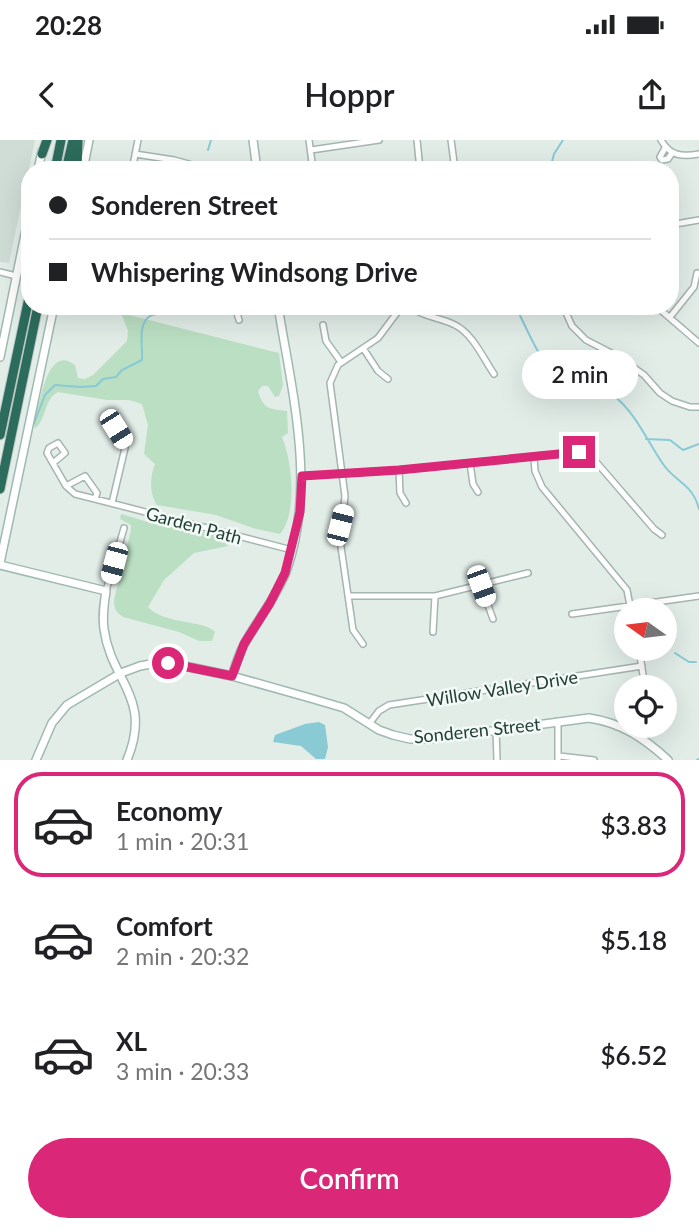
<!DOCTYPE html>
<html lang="en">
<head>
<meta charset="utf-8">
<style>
	:root { --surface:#fff; --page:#f2f2f2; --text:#202124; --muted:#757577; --line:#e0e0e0; --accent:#db2777 }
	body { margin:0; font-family:Lato,sans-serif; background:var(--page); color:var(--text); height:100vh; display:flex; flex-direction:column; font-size:26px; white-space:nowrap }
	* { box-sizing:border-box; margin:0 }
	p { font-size:23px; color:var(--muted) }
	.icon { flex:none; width:38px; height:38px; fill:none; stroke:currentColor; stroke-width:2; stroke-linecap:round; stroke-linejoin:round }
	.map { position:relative; height:620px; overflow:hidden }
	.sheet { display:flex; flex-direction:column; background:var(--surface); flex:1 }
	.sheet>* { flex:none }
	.guide { position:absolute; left:21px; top:21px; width:658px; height:154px; border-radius:28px; box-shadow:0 7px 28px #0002; display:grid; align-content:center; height:154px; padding:0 28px; background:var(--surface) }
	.needle { width:46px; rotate:284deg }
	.controls { position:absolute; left:614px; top:458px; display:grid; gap:14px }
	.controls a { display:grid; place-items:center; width:63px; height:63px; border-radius:50%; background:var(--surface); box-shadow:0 7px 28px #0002; font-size:35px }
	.end { position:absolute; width:32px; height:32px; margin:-16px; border:9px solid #db2777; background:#fff; box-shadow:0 0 0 4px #fff }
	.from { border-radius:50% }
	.bubble { position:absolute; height:49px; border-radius:24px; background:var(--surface); box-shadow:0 7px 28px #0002; font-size:23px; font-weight:600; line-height:49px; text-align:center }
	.car { position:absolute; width:21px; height:42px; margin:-21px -10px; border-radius:9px; box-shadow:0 0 5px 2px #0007; background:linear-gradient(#fff 24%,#345 0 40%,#fff 0 76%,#345 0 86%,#fff 0) }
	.guide b { display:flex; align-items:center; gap:24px; height:66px; font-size:26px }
	.guide b+b { border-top:2px solid var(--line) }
	.guide i { width:18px; height:18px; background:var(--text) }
	ul { padding:12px 0 0; list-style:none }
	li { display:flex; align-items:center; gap:21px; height:105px; margin:0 14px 10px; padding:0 14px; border:4px solid transparent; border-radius:28px }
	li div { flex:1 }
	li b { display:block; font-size:26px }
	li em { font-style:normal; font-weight:600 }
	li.on { border-color:var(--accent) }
	li>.icon { width:63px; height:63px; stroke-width:1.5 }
	.primary-button { display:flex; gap:14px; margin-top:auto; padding:14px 28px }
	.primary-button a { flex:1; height:80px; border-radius:42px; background:var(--accent); color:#fff; font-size:28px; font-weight:600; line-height:80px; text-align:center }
	.status { display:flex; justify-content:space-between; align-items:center; height:49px; padding:0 35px; background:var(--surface); direction:ltr }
	.status svg { height:19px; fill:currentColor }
	header { display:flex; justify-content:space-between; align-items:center; height:91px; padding:0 28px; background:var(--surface); font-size:32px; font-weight:600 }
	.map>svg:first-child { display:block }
</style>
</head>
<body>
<div class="status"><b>20:28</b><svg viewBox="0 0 49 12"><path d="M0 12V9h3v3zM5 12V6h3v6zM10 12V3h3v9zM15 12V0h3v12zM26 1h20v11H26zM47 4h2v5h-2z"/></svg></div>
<header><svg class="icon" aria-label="back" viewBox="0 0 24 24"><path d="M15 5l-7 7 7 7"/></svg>Hoppr<svg class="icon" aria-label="share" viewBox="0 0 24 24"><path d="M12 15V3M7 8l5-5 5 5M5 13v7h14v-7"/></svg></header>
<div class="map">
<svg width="699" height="620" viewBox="0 0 699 620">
	<rect width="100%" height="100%" fill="#e2ede8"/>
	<path fill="#d0ddd7" d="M 0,0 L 35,0 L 9,123 L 0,122 Z"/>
	<path fill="#bbdfc3" d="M 121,173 L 279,213 L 283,245 L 279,256 L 275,257 L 268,246 L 262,246 L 258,251 C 263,270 271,269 287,271 L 288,293 L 282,297 C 292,321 298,373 280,394 L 256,389 L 216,375 L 157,365 C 149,354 150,336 155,324 L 144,314 L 148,285 L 142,264 L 129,260 L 107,260 L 58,252 C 44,259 47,278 35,289 C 34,276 38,267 41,255 C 45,240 54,208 75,225 L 78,238 L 85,239 L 93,235 L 127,201 L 128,191 Z
		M 121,374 C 133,377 143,381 154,384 C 177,390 211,385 228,406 L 194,413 L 164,440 L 148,467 C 167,486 203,479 215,492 L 212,501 L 199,501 L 179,492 L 123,477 C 116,472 114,469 114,460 L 131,390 L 131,385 L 120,379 Z"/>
	<path fill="#89cad4" d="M 319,582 L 325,585 L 328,607 L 325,619 L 316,619 L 301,606 L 273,602 L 275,595 L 305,584 Z"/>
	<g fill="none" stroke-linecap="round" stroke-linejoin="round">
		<path stroke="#89cad4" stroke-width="2" d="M 208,10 L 211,0
			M 550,30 L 554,14 L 563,0
			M 515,166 C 525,183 538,220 554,231 C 571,243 597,242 613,255 C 636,273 647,301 663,324 C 675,342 693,344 699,369
			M 31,291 L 45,255 L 55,245 L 80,247 L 96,246 L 103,239 L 116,237 L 122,230 L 142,220 C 143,207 137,184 150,176 C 155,173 162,174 167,172 L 172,166
			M 646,299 L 670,300 L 683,310 L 699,304
			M 675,513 L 689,522 L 696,522
			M 697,620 L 699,619"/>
		<defs>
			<path id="street" d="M 309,0 L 313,30
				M 417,0 L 420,30
				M 451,0 L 455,30
				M 661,0 C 670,16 682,17 699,14
				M 665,8 L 660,17 L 662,20 L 668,19 L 672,13
				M 311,10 L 379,0
				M 135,14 L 174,20 L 211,30
				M 132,30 L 138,0
				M 398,30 L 419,27
				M 670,85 L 699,80
				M 0,132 L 16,136
				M 235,166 L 239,180
				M 408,166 C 425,178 439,177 455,185 C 473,194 483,218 494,234
				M 563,166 L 572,186 L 586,200 L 619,217 L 644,235 L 660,253 L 672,261 L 690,267 L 699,267
				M 656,166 L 699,203
				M 670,177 L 694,147 L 697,133
				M 323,185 L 326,201 L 341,222
				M 363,208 L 378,231 L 388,239
				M 108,276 L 125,303 L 125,308 L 112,363
				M 534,318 L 535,331 L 542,347 L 627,450 L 631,471
				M 53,323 L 65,313 L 58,303 L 49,308 L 47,313 L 66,346
				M 470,323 L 473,344 L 478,352
				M 399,330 L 400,353 L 406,363
				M 302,336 L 399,330 L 579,312 L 589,315 L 597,323 L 654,389 L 662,395
				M 95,359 L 97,353 L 85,336 L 66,346 L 75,354 L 95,359 L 292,410
				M 481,446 L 493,479
				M 106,451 L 124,388
				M 348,456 L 435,456 L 528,433
				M 572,474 L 699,456
				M 433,492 L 435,456
				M 363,504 L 353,490 L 340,400 L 345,356 L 330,243 L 338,225 L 378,198 L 402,166
				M 639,509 L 645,548
				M 558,581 L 558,620
				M 369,584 L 379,571 L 389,565 L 642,526
				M 496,589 L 497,620
				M 559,616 L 594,620"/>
			<path id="secondary" d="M 253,0 L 257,30
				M 38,30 L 42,11
				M 83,30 L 89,0
				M 0,217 L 30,70
				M 0,423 L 54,166
				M 0,425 L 106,451 C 104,464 102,476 104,489 C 111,542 153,557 127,620
				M 232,536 C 236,525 239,512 246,501 C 259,478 276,457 286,432 C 317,346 292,253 278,166
				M 36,620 L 52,583 L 67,565 L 121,533 L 140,526 L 156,523 L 180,525 L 232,536 L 310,558 L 344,568 L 379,590 L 393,595 L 410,599 L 430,599 L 589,578 C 622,583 644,598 668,620"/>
			<path id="highway" d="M 42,14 L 47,0
				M 55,30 L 61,0
				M 66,30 L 73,0
				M 77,30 L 78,0
				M 0,295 L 30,153
				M 0,349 L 38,166"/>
		</defs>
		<use href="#street" stroke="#a5b5af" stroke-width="8"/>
		<use href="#secondary" stroke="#a0b9b0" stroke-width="10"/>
		<use href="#highway" stroke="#c1c9c7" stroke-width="11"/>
		<use href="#street" stroke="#fff" stroke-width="5"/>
		<use href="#secondary" stroke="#fff" stroke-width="7"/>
		<use href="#highway" stroke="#2c6c5d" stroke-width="9"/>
	</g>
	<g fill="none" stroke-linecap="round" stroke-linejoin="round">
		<path stroke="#db2777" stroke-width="9" d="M 168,523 L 232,536 L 244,504 L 270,463 L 285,433 L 300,372 L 302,336 L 399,330 L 579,312"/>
	</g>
	<g text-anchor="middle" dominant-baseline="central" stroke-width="5" stroke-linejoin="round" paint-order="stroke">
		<g font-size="18" fill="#223f36" stroke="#f3f9f6">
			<text transform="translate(194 385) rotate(15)">Garden Path</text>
			<text transform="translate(502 548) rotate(-9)">Willow Valley Drive</text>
			<text transform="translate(477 590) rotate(-6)">Sonderen Street</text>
		</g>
	</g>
</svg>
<div class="controls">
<a><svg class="needle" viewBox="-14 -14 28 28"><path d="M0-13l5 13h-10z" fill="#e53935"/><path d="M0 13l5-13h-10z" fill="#757577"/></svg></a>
<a><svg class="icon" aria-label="locate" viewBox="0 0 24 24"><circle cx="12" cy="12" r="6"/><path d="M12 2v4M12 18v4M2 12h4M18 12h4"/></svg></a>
</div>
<i class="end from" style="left:168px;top:523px"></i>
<i class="end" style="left:579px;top:312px"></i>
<div class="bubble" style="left:522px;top:210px;width:116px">2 min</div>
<i class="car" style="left:116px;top:289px;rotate:148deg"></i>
<i class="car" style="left:340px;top:385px;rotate:14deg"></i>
<i class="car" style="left:114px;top:423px;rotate:195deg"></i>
<i class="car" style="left:481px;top:446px;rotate:160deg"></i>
<div class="guide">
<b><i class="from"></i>Sonderen Street</b>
<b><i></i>Whispering Windsong Drive</b>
</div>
</div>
<section class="sheet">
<ul>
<li class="on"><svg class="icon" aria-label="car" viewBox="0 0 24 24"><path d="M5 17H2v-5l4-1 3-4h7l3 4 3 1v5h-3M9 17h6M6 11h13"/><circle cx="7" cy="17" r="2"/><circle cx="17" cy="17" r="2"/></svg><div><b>Economy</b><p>1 min · 20:31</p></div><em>$3.83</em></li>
<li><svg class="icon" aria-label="car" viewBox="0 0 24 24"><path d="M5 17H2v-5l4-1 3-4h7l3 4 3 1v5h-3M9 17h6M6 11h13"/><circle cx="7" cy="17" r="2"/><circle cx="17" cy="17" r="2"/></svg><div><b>Comfort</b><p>2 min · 20:32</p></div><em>$5.18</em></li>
<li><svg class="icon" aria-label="car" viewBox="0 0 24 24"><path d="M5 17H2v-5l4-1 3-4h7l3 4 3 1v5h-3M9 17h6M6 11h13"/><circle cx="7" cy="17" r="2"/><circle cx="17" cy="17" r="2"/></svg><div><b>XL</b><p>3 min · 20:33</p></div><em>$6.52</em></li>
</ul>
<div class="primary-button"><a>Confirm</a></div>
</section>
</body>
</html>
